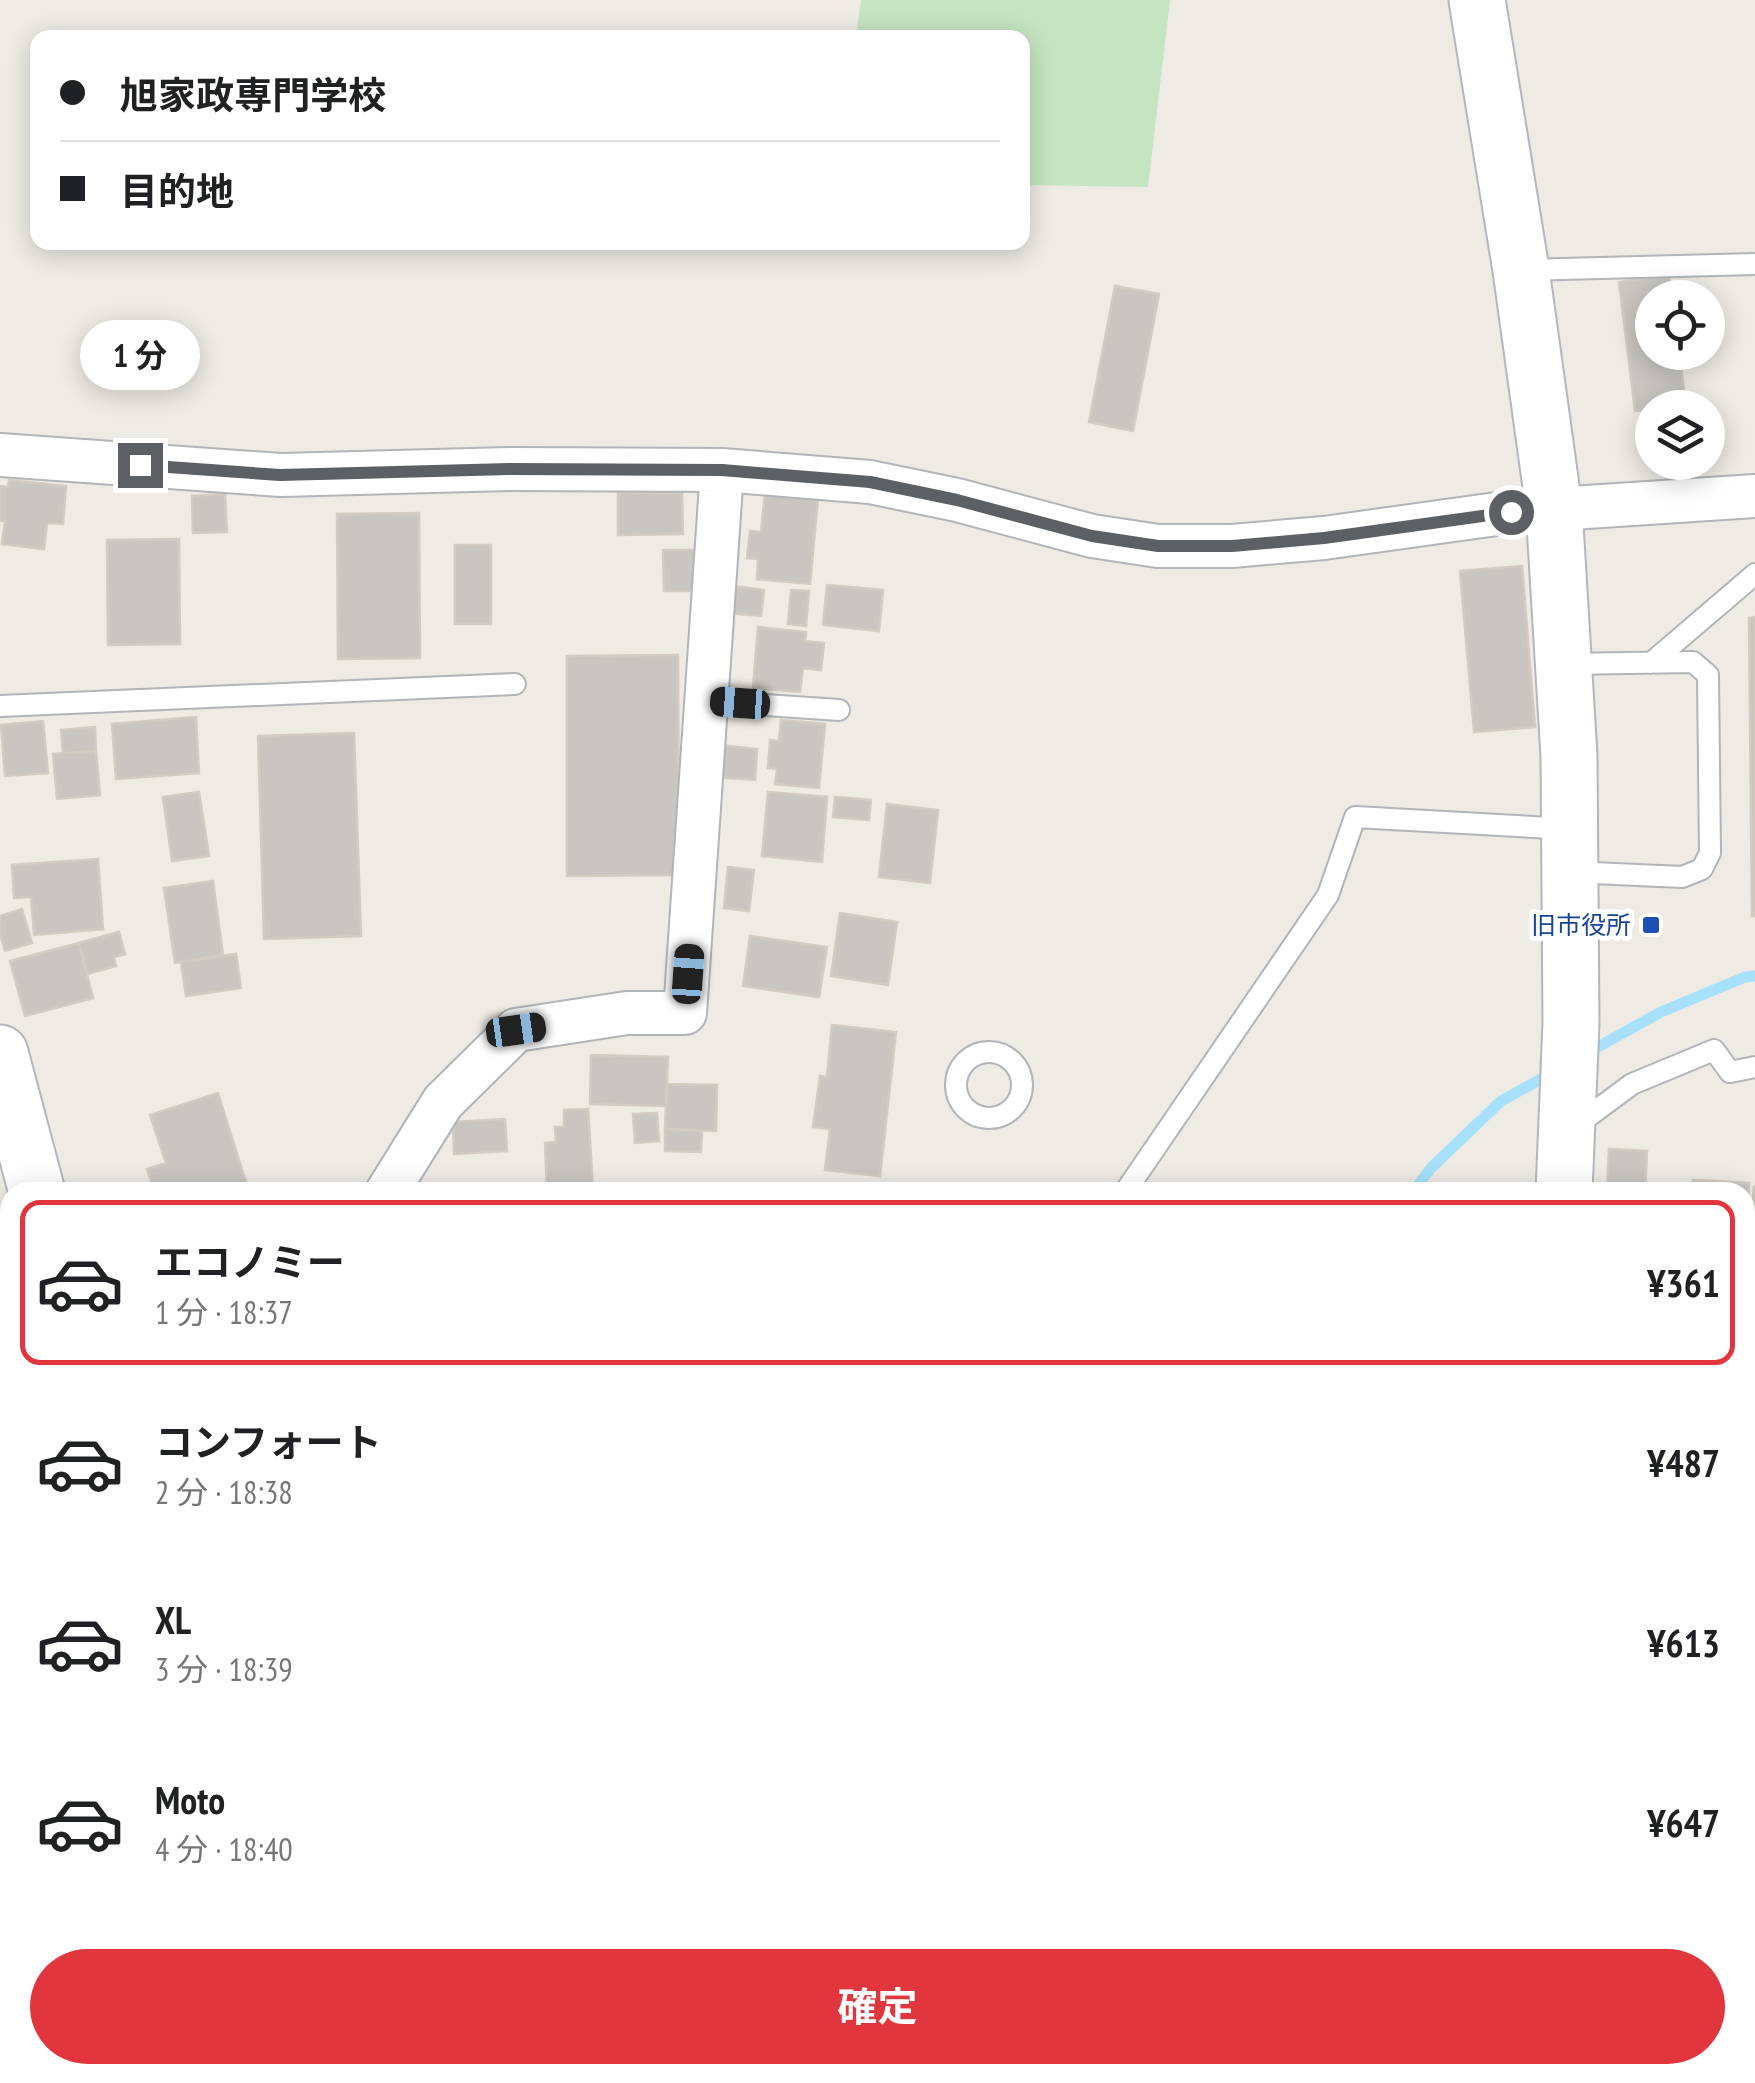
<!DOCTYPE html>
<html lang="ja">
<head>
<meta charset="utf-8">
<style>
	:root { --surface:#fff; --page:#f6f6f6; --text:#202124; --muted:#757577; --line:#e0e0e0; --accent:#e1363d }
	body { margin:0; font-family:"PT Sans Narrow","Noto Sans JP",sans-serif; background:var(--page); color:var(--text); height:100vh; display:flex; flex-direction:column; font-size:38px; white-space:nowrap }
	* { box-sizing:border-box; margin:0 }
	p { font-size:32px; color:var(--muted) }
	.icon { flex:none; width:55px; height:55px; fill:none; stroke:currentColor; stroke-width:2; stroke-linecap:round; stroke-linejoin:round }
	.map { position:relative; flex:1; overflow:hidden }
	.drawer { position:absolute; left:0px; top:1182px; width:1755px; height:902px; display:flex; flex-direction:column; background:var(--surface); border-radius:30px 30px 0 0; box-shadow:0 5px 25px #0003 }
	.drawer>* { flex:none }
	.hud { position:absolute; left:30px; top:30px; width:1000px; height:220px; border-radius:20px; box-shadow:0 5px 25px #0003; display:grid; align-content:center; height:220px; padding:0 30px; background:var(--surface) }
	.buttons { position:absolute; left:1635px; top:280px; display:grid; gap:20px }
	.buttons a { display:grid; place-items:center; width:90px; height:90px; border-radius:50%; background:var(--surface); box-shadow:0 5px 25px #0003; font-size:50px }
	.end { position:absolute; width:45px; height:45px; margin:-22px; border:12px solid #5c6064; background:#fff; box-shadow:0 0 0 5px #fff }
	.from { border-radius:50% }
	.bubble { position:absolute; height:70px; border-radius:35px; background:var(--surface); box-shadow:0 5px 25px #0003; font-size:32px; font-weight:700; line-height:70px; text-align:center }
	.car { position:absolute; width:30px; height:60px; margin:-30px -15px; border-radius:12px; box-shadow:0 0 8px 2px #0007; background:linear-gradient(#222 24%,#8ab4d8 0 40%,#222 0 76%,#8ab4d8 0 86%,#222 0) }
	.hud b { display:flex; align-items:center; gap:35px; height:95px; font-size:38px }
	.hud b+b { border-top:2px solid var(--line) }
	.hud i { width:25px; height:25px; background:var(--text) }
	ul { padding:18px 0 0; list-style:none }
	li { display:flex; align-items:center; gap:30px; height:165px; margin:0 20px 15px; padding:0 10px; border:5px solid transparent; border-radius:20px }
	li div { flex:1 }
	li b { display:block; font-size:38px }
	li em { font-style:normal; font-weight:700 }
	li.active { border-color:var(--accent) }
	li>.icon { width:90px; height:90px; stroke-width:1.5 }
	.button { display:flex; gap:20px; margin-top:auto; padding:20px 30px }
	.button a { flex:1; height:115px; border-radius:60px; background:var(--accent); color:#fff; font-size:40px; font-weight:700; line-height:115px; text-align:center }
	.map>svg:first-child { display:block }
</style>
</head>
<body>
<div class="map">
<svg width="1755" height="2083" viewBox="0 0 1755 2083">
	<rect width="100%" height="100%" fill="#eeeae4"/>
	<path fill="#c5e4c1" d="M 861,0 L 1170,0 L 1148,187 L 1023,185 L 1022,38 L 856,37 Z"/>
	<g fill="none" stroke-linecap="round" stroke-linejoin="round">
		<path stroke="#a6e0fb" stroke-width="11" d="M 1587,1053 L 1661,1012 L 1745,977 L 1755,976
			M 1413,1192 L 1431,1168 L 1501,1101 L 1554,1072
			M 798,2083 L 804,2075"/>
	</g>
	<path fill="#c9c5c1" stroke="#d2cbc2" stroke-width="2.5" d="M 1669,275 L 1672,298 L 1652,298 L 1652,352 L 1679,352 L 1686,405 L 1635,411 L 1619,282 Z
		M 1115,286 L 1159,294 L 1133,431 L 1089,422 Z
		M 9,480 L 66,486 L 63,524 L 47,523 L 44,549 L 2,544 L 5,521 L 0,521 L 0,486 L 8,487 Z
		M 618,493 L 682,493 L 683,534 L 618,535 Z
		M 765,493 L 818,498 L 810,584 L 757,579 L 758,559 L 747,558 L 750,531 L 761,532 Z
		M 225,494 L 227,532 L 193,533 L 192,496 Z
		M 419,513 L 420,658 L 338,659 L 337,514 Z
		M 179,539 L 180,644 L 108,645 L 107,540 Z
		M 455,545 L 491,545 L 491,624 L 455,624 Z
		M 663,550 L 701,550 L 701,591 L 664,591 Z
		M 1522,566 L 1535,727 L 1474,732 L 1460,571 Z
		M 827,585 L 883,590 L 879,631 L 823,625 Z
		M 732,586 L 764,590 L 761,616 L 729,613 Z
		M 791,590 L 809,591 L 806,626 L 788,624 Z
		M 1755,617 L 1755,916 L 1752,916 L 1749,618 Z
		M 758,627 L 806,632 L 805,641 L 824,643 L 821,670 L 803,668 L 800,692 L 753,688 Z
		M 678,655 L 679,875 L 567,876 L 567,656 Z
		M 196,717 L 199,773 L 116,779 L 112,724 Z
		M 781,720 L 825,724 L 819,788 L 775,784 L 777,769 L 768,768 L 770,740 L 779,741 Z
		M 43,721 L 48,773 L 5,776 L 1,725 Z
		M 95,727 L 96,751 L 63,753 L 61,730 Z
		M 354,733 L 361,936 L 264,939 L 258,736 Z
		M 719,745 L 757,749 L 755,780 L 716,777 Z
		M 96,751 L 100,795 L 57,799 L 53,754 Z
		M 199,792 L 209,856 L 172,861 L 163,797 Z
		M 768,792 L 827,797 L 822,862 L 762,856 Z
		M 835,797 L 871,800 L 869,820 L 833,817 Z
		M 887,804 L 938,810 L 930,883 L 879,877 Z
		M 98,859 L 103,929 L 34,935 L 31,897 L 14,898 L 12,865 Z
		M 728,867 L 754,870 L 749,911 L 724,908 Z
		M 213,881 L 223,955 L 175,963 L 164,888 Z
		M 22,909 L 32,943 L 5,951 L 0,934 L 0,916 Z
		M 840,913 L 897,922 L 888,985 L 831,976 Z
		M 119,932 L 125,954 L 114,957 L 116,966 L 87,974 L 79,943 Z
		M 750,936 L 827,947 L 819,997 L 743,986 Z
		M 79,943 L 93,998 L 25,1016 L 10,961 Z
		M 236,954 L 241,988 L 186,996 L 181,962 Z
		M 832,1025 L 896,1032 L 880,1176 L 825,1170 L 830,1129 L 813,1127 L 820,1076 L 827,1077 Z
		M 591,1055 L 668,1057 L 666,1106 L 590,1104 Z
		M 667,1084 L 717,1085 L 716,1131 L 665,1129 Z
		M 218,1093 L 249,1192 L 155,1192 L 147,1169 L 166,1163 L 150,1115 Z
		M 588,1109 L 593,1188 L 547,1191 L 545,1143 L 556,1142 L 555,1127 L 564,1127 L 564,1110 Z
		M 657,1113 L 659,1141 L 635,1143 L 633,1114 Z
		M 505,1119 L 507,1151 L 454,1154 L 453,1122 Z
		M 665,1129 L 702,1130 L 701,1152 L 665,1151 Z
		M 1609,1149 L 1647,1151 L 1645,1192 L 1607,1192 Z
		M 1693,1180 L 1714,1181 L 1714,1192 L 1692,1192 Z
		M 1714,1181 L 1749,1183 L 1747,1224 L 1745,1192 L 1714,1192 Z
		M 1754,1187 L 1755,1187 L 1755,1296 L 1745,1295 Z
		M 1747,1299 L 1755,1300 L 1755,1336 L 1745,1335 Z
		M 10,1415 L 10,1475 L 0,1455 L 0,1421 Z
		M 1745,1480 L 1755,1480 L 1755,1621 L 1745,1620 Z
		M 10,1556 L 10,1598 L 0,1603 L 0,1561 Z
		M 10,1655 L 10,1700 L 0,1680 L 0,1660 Z
		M 10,1708 L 10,1760 L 0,1763 L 0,1712 Z
		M 1745,1749 L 1755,1751 L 1755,1894 L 1745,1892 Z
		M 10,1866 L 10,1915 L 2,1915 L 0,1867 Z
		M 50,2075 L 95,2075 L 96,2083 L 51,2083 Z
		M 128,2075 L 188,2075 L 190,2083 L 130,2083 Z
		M 213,2075 L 262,2075 L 263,2083 L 215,2083 Z
		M 502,2075 L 560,2075 L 561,2083 L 503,2083 Z
		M 623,2075 L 686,2075 L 686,2083 L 624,2083 Z
		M 984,2075 L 1023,2075 L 1022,2083 L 984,2081 Z
		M 1115,2075 L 1184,2075 L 1183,2083 L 1114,2083 Z
		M 1346,2075 L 1404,2079 L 1404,2083 L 1346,2083 Z
		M 1422,2075 L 1485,2075 L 1485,2083 L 1421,2083 Z
		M 498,2077 L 499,2083 L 446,2083 Z"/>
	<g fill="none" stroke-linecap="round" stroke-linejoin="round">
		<defs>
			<path id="lane" d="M 1522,270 L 1755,264
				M 1651,663 L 1755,574
				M 1565,664 L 1693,662 L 1708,675 L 1710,853 L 1702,869 L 1682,877 L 1571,872
				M 706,701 L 839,710
				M 0,706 L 515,684
				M956 1085a33 33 0 1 1 66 0a33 33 0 1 1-66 0Z
				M 1574,1127 L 1632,1084 L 1714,1050 L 1730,1072 L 1755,1067
				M 1125,1192 L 1328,895 L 1355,817 L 1569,829
				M 1745,1367 L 1755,1369
				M 1745,1654 L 1755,1656"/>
			<path id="street" d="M 0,455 L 281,475 L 510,469 L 722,470 L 870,482 L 957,500 L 1092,536 L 1158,546 L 1232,546 L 1324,538 L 1511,512 L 1755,496
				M 387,1192 L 443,1102 L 516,1030 L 627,1013 L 685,1013 L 722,470
				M 0,2031 L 11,2083
				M 899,2083 L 900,2075
				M 1199,2083 L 1200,2075"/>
			<path id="secondary" d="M 1477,0 L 1521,270 L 1554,508 L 1569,756 L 1571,1023 L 1564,1192
				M 0,1053 L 37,1192
				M 1527,2083 L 1527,2075"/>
			<path id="primary" d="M 0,1821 L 10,1821
				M 1745,2024 L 1755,2026
				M 392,2075 L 393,2083
				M 1646,2075 L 1686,2083"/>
		</defs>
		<use href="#lane" stroke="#b1b5b8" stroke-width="24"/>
		<use href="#street" stroke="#b1b5b8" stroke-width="46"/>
		<use href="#secondary" stroke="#b3b7bb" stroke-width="59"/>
		<use href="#primary" stroke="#ebb45f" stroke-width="59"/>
		<use href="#lane" stroke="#fff" stroke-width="20"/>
		<use href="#street" stroke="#fff" stroke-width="42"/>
		<use href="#secondary" stroke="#fff" stroke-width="55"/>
		<use href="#primary" stroke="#fbe5ab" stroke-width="55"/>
	</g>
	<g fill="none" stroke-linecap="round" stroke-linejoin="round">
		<path stroke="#5c6064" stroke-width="12" d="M 140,465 L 280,475 L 510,469 L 722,470 L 870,482 L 957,500 L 1092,536 L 1158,546 L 1232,546 L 1324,538 L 1511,512"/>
	</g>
	<rect fill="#1a4fb4" stroke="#fff" stroke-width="4" x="1641" y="915" width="20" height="20" rx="5"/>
	<g text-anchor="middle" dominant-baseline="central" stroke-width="10" stroke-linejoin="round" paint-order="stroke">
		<g font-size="25" fill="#164399" stroke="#fff" text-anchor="end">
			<text x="1631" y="925">旧市役所</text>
		</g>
	</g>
</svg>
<div class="buttons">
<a><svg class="icon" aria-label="locate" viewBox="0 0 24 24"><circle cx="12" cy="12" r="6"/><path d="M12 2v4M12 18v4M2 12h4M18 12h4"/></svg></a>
<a><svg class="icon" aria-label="layers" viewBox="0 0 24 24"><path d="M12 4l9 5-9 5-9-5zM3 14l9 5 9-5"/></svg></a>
</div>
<i class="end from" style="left:1511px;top:512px"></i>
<i class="end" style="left:140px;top:465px"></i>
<div class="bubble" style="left:80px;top:320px;width:120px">1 分</div>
<i class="car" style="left:740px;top:703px;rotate:274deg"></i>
<i class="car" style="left:688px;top:974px;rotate:4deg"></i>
<i class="car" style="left:516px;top:1030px;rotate:82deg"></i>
<div class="hud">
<b><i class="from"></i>旭家政専門学校</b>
<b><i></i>目的地</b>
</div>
<section class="drawer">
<ul>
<li class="active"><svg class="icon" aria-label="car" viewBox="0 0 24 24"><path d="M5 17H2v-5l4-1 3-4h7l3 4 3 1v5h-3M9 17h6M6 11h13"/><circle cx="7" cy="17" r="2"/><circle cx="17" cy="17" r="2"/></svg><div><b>エコノミー</b><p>1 分 · 18:37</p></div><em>¥361</em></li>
<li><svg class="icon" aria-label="car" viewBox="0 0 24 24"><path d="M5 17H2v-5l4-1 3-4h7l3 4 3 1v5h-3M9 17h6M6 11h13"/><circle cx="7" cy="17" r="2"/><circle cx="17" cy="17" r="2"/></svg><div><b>コンフォート</b><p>2 分 · 18:38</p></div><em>¥487</em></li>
<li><svg class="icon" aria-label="car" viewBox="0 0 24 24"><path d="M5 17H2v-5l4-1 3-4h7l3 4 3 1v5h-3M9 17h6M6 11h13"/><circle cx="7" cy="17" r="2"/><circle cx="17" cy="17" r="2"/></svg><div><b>XL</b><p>3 分 · 18:39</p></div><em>¥613</em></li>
<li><svg class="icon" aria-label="car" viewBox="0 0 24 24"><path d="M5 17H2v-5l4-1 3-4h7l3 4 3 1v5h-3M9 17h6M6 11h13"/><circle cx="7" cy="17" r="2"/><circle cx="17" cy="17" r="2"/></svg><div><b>Moto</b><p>4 分 · 18:40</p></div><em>¥647</em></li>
</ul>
<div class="button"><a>確定</a></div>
</section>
</div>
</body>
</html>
